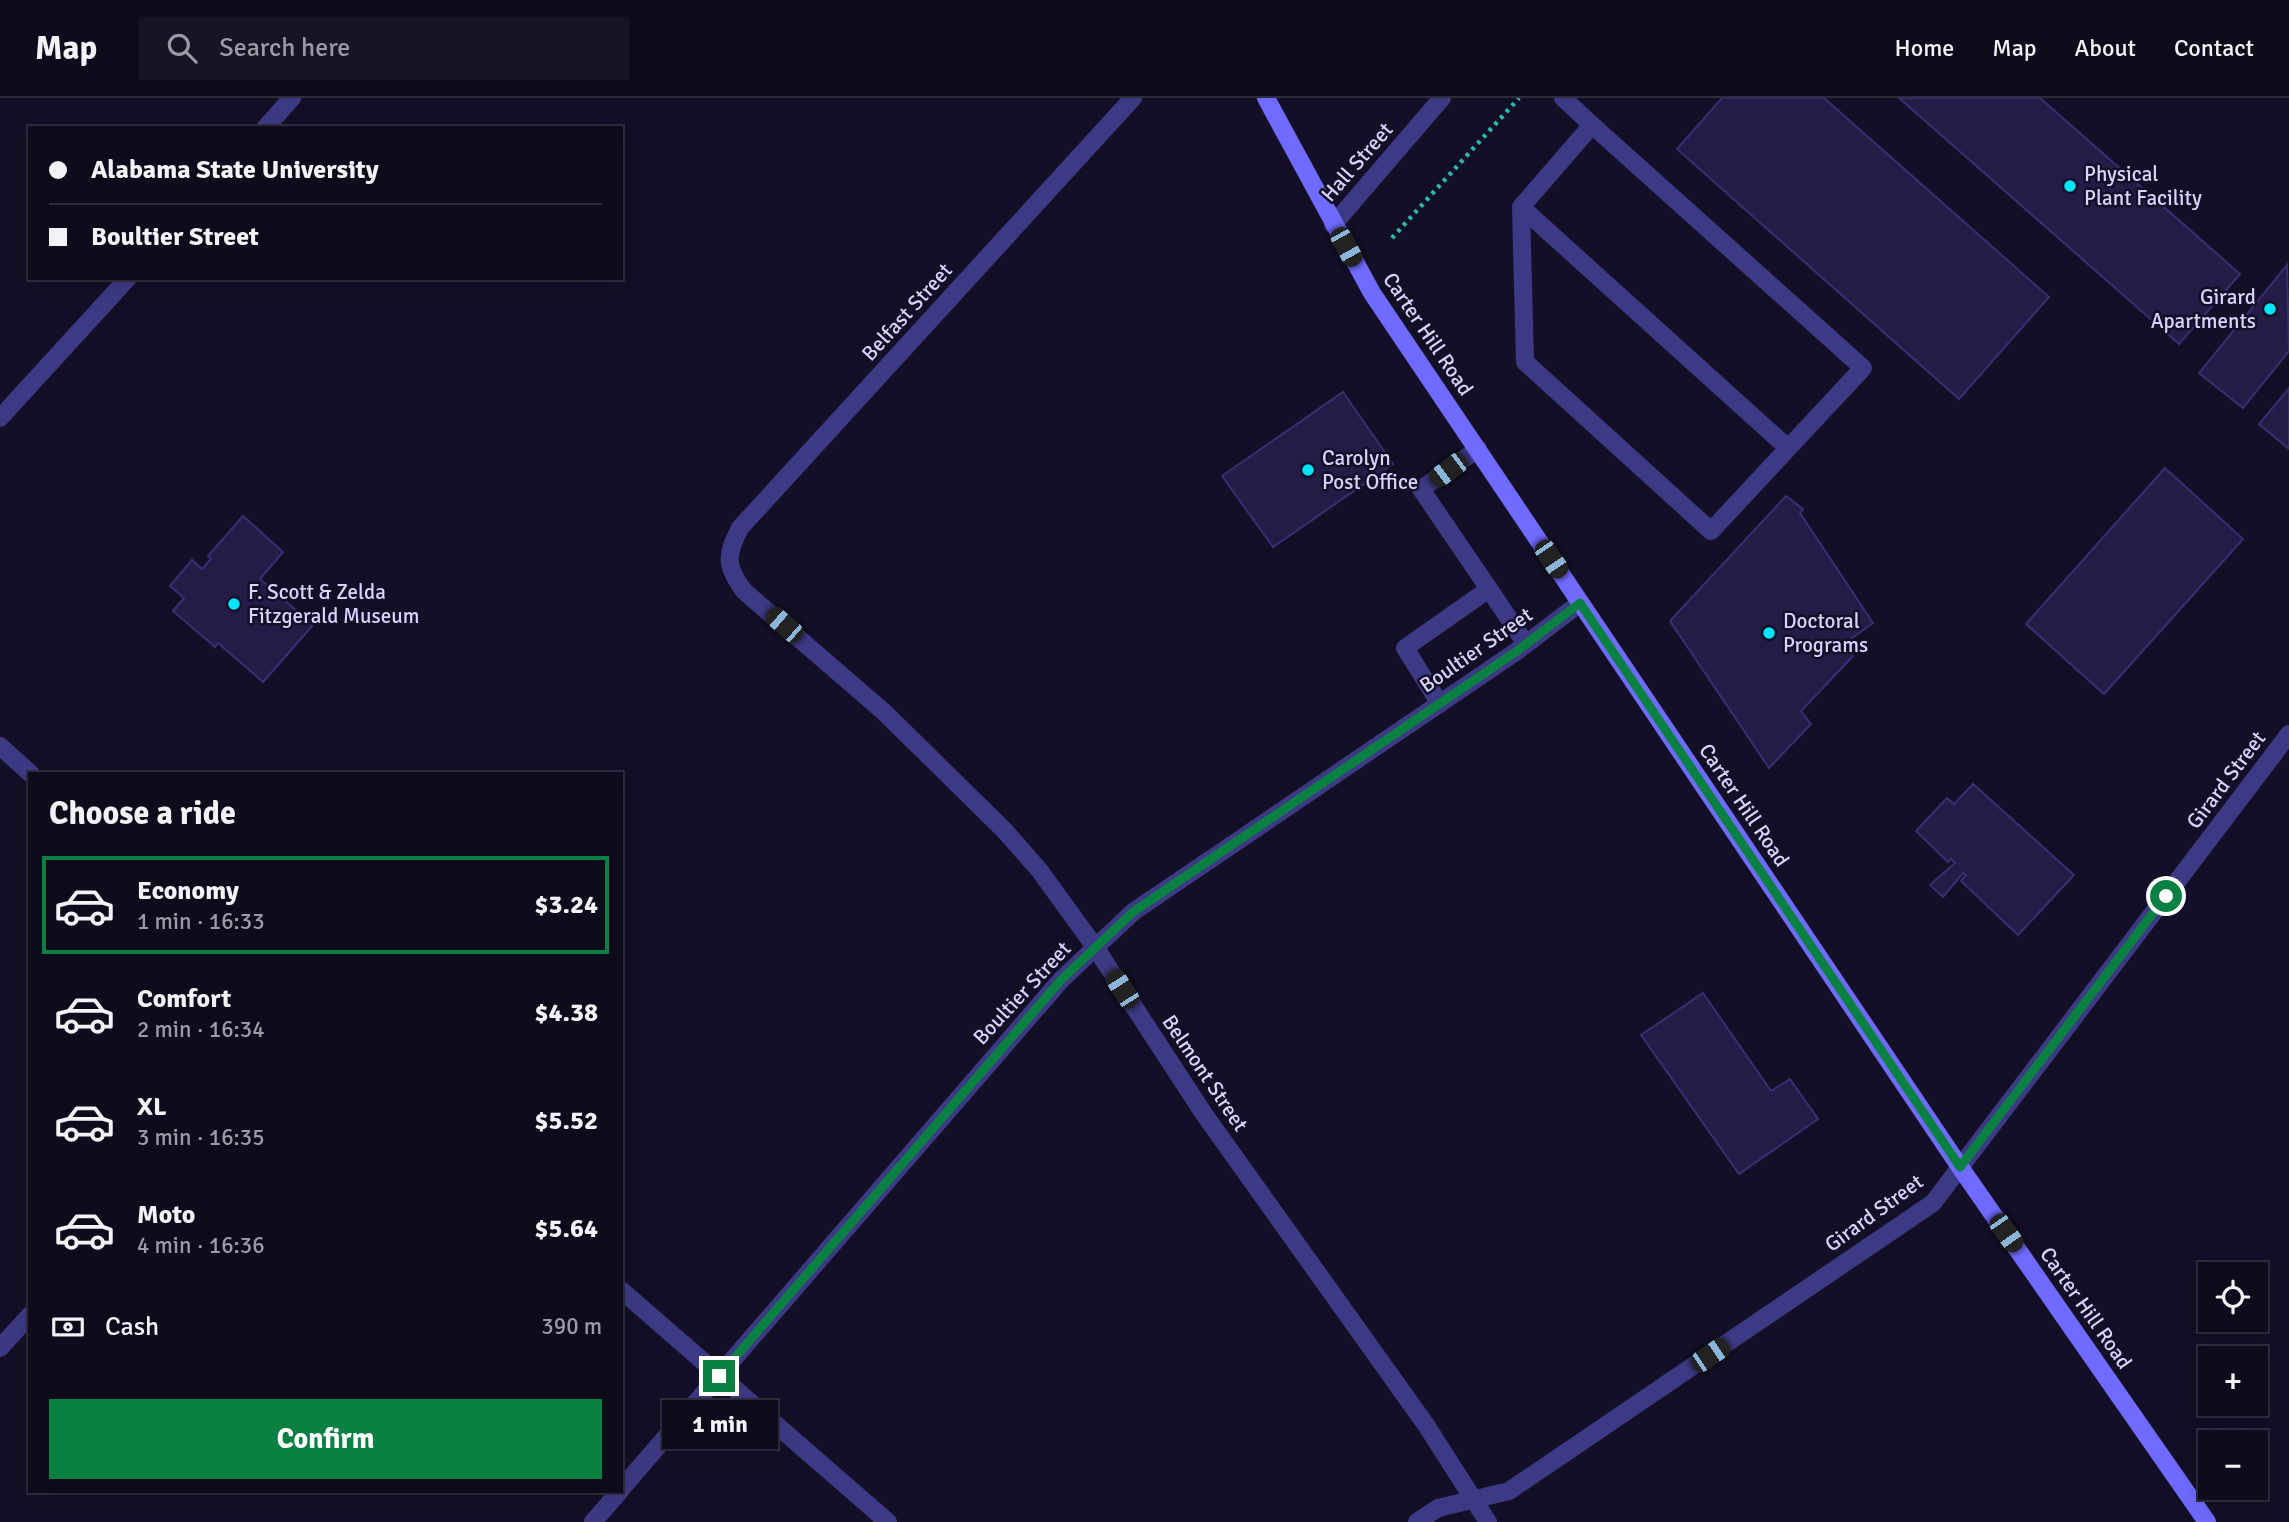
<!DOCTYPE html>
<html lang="en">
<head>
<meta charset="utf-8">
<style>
	:root { --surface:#0e0b1c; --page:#171425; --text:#f1f3f6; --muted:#9b9ba3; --line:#2e2b3b; --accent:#0b8043 }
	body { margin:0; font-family:Signika,sans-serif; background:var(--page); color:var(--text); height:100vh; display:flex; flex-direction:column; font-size:26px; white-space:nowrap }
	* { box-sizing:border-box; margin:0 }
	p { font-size:23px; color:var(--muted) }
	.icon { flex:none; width:38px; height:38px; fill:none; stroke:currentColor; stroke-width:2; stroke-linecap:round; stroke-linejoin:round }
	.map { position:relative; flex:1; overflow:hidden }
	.side { position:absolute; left:28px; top:674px; width:595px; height:721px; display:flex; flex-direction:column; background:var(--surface); border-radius:0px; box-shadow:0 7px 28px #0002,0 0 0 2px var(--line) }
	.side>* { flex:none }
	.hud { position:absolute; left:28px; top:28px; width:595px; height:154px; border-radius:0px; box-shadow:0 7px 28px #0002,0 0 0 2px var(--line); display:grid; align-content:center; height:154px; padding:0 21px; background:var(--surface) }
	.buttons { position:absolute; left:2198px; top:1164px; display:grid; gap:14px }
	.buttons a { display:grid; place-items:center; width:70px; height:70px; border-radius:0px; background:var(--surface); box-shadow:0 7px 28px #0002,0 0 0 2px var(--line); font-size:35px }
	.end { position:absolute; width:32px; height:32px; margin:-16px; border:9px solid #0b8043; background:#fff; box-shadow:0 0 0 4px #fff }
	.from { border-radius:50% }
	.bubble { position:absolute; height:49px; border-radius:0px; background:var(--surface); box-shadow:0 7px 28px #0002,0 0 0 2px var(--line); font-size:23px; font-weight:800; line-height:49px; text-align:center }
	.car { position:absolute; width:21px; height:42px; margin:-21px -10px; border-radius:9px; box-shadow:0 0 5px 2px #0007; background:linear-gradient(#222 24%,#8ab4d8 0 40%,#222 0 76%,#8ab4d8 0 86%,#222 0) }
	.hud b { display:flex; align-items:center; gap:24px; height:66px; font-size:26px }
	.hud b+b { border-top:2px solid var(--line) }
	.hud i { width:18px; height:18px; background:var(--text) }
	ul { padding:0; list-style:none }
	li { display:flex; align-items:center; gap:21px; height:98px; margin:0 14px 10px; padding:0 7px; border:4px solid transparent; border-radius:0px }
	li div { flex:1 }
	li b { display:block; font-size:26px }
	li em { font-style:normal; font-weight:800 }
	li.selected { border-color:var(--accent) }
	li>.icon { width:63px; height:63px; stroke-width:1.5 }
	h2 { padding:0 21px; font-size:32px; line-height:84px }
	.pay { display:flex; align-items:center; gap:18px; height:77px; padding:0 21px; font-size:26px }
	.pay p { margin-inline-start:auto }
	.button { display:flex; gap:14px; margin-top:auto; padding:14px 21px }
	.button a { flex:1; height:80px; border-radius:0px; background:var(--accent); color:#fff; font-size:28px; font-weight:800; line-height:80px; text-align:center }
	header { display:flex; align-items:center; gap:42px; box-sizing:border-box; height:98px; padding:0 35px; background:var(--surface); border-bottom:2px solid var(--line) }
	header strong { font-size:33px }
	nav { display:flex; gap:38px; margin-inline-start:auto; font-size:24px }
	.search { width:490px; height:63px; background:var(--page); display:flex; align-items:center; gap:18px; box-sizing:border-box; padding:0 24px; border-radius:0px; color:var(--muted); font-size:26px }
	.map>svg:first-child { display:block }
</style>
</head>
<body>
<header>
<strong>Map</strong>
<div class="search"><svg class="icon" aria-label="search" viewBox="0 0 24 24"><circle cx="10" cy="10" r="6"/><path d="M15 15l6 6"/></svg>Search here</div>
<nav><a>Home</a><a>Map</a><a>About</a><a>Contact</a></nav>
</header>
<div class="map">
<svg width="2289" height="1424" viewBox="0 0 2289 1424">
	<rect width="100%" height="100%" fill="#130f26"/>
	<path fill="#241b47" stroke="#3b2d73" stroke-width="2" d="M 1722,0 L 1824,0 L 2049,199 L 1959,301 L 1677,51 Z
		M 1899,0 L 2040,0 L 2240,176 L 2179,246 Z
		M 2287,167 L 2289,253 L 2243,310 L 2199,275 Z
		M 2287,167 L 2289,253 L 2243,310 L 2199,275 Z
		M 2289,290 L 2289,351 L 2259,326 Z
		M 2289,290 L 2289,351 L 2259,326 Z
		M 1343,294 L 1393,366 L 1273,449 L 1222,378 Z
		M 2165,370 L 2243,441 L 2104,596 L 2026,526 Z
		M 1786,398 L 1803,411 L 1800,415 L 1873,525 L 1845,545 L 1853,558 L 1801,613 L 1811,626 L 1769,670 L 1670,523 Z
		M 243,418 L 283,454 L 260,481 L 313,527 L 263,584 L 218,545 L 215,549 L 173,513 L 184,500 L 170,488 L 192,462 L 202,471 L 211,461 L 208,458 Z
		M 1973,686 L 2074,777 L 2018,837 L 1961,783 L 1966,777 L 1963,775 L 1943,799 L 1930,787 L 1955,765 L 1951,761 L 1948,764 L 1916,733 L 1947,700 L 1954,706 Z
		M 1703,895 L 1771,993 L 1790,981 L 1818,1021 L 1739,1076 L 1641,937 Z"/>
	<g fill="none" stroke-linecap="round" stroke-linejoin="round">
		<path stroke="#2fb8b0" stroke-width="4.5" stroke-dasharray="3.5 5" stroke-linecap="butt" d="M 1392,140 L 1519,0"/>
		<path stroke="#3d3a85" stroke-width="18" d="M 1563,0 L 1592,27 L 1863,270 L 1711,433 L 1525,264 L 1521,109 L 1592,27
			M 1521,109 L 1788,350
			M 1489,491 L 1526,546
			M 1440,606 L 1405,550 L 1489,491 L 1421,391 L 1478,351"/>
		<path stroke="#3d3a85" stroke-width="18" d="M 1133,0 L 740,430 C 726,458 725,467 744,493 L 884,614 L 1004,732 L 1040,773 L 1095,849 L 1204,1016 L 1426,1327 L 1488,1424
			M 265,30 L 292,0
			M 1333,127 L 1442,0
			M 0,320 L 128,180
			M 0,648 L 31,676
			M 621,1192 L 888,1424
			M 0,1250 L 30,1217
			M 621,1391 L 1061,882 L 1133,814 L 1517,553 L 1580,505
			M 593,1424 L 620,1393
			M 1417,1424 L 1438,1410 L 1509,1393 L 1933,1105 L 2289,636"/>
		<path stroke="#6f6bff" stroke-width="18" d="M 1266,0 L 1372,195 L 1960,1069 L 2207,1424"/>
	</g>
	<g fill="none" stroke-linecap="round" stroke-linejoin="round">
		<path stroke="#0b8043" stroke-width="9" d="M 719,1278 L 1061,882 L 1133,814 L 1517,553 L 1580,505 L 1960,1069 L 2166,798"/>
	</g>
	<g fill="#00e5ff" stroke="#130f26" stroke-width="2.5">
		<circle cx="2070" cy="88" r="7"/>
		<circle cx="2270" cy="211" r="7"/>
		<circle cx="1308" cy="372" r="7"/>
		<circle cx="234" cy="506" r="7"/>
		<circle cx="1769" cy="535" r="7"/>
	</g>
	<g text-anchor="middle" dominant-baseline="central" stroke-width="5" stroke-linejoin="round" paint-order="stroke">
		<g font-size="21" fill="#d9d4ff" stroke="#130f26">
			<text transform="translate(1357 64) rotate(-49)">Hall Street</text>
			<text transform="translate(907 214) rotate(-48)">Belfast Street</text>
			<text transform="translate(1428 236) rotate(56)">Carter Hill Road</text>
			<text transform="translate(1476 552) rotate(-35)">Boultier Street</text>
			<text transform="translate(2226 682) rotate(-53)">Girard Street</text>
			<text transform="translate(1744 707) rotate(56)">Carter Hill Road</text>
			<text transform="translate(1022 895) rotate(-47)">Boultier Street</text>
			<text transform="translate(1205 975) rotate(56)">Belmont Street</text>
			<text transform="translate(1874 1115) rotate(-36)">Girard Street</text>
			<text transform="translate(2086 1210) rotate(55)">Carter Hill Road</text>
		</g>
		<g font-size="21" fill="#d9d4ff" stroke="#130f26" text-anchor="start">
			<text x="2084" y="76">Physical<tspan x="2084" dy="24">Plant Facility</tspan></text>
			<text x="2256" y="199" text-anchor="end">Girard<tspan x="2256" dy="24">Apartments</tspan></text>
			<text x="1322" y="360">Carolyn<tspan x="1322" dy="24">Post Office</tspan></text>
			<text x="248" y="494">F. Scott &amp; Zelda<tspan x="248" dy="24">Fitzgerald Museum</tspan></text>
			<text x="1783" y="523">Doctoral<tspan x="1783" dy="24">Programs</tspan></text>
		</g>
	</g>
</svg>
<div class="buttons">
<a><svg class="icon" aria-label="locate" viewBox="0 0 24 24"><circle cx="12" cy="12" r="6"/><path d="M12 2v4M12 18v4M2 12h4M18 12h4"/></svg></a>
<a>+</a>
<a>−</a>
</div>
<i class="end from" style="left:2166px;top:798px"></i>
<i class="end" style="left:719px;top:1278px"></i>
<div class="bubble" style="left:662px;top:1302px;width:116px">1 min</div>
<i class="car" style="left:1346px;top:149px;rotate:151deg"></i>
<i class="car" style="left:1448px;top:372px;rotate:233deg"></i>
<i class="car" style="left:1551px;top:461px;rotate:146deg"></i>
<i class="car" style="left:784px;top:527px;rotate:311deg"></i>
<i class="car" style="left:1122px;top:891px;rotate:327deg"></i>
<i class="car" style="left:2006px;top:1135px;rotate:145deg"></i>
<i class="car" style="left:1710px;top:1257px;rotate:56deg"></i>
<div class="hud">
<b><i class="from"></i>Alabama State University</b>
<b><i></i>Boultier Street</b>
</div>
<section class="side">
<h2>Choose a ride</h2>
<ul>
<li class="selected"><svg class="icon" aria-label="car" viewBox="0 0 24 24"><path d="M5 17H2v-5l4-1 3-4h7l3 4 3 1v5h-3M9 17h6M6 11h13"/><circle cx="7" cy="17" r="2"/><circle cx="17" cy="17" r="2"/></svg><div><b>Economy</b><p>1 min · 16:33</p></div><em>$3.24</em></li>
<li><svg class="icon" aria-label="car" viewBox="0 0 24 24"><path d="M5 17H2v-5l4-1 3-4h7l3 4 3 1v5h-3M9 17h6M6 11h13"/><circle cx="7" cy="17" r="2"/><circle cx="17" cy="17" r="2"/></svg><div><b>Comfort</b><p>2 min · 16:34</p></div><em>$4.38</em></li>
<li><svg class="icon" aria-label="car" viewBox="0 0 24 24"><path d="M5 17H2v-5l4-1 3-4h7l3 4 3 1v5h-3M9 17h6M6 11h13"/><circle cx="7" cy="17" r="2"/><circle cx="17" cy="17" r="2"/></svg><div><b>XL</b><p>3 min · 16:35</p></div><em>$5.52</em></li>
<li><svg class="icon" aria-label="car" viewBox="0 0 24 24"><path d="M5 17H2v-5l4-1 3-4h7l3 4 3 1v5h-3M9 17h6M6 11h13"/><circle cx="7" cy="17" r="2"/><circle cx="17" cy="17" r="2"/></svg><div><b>Moto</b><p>4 min · 16:36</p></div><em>$5.64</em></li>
</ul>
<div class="pay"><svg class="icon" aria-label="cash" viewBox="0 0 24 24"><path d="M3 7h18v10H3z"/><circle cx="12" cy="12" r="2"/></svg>Cash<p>390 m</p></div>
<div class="button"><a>Confirm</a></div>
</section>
</div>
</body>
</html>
